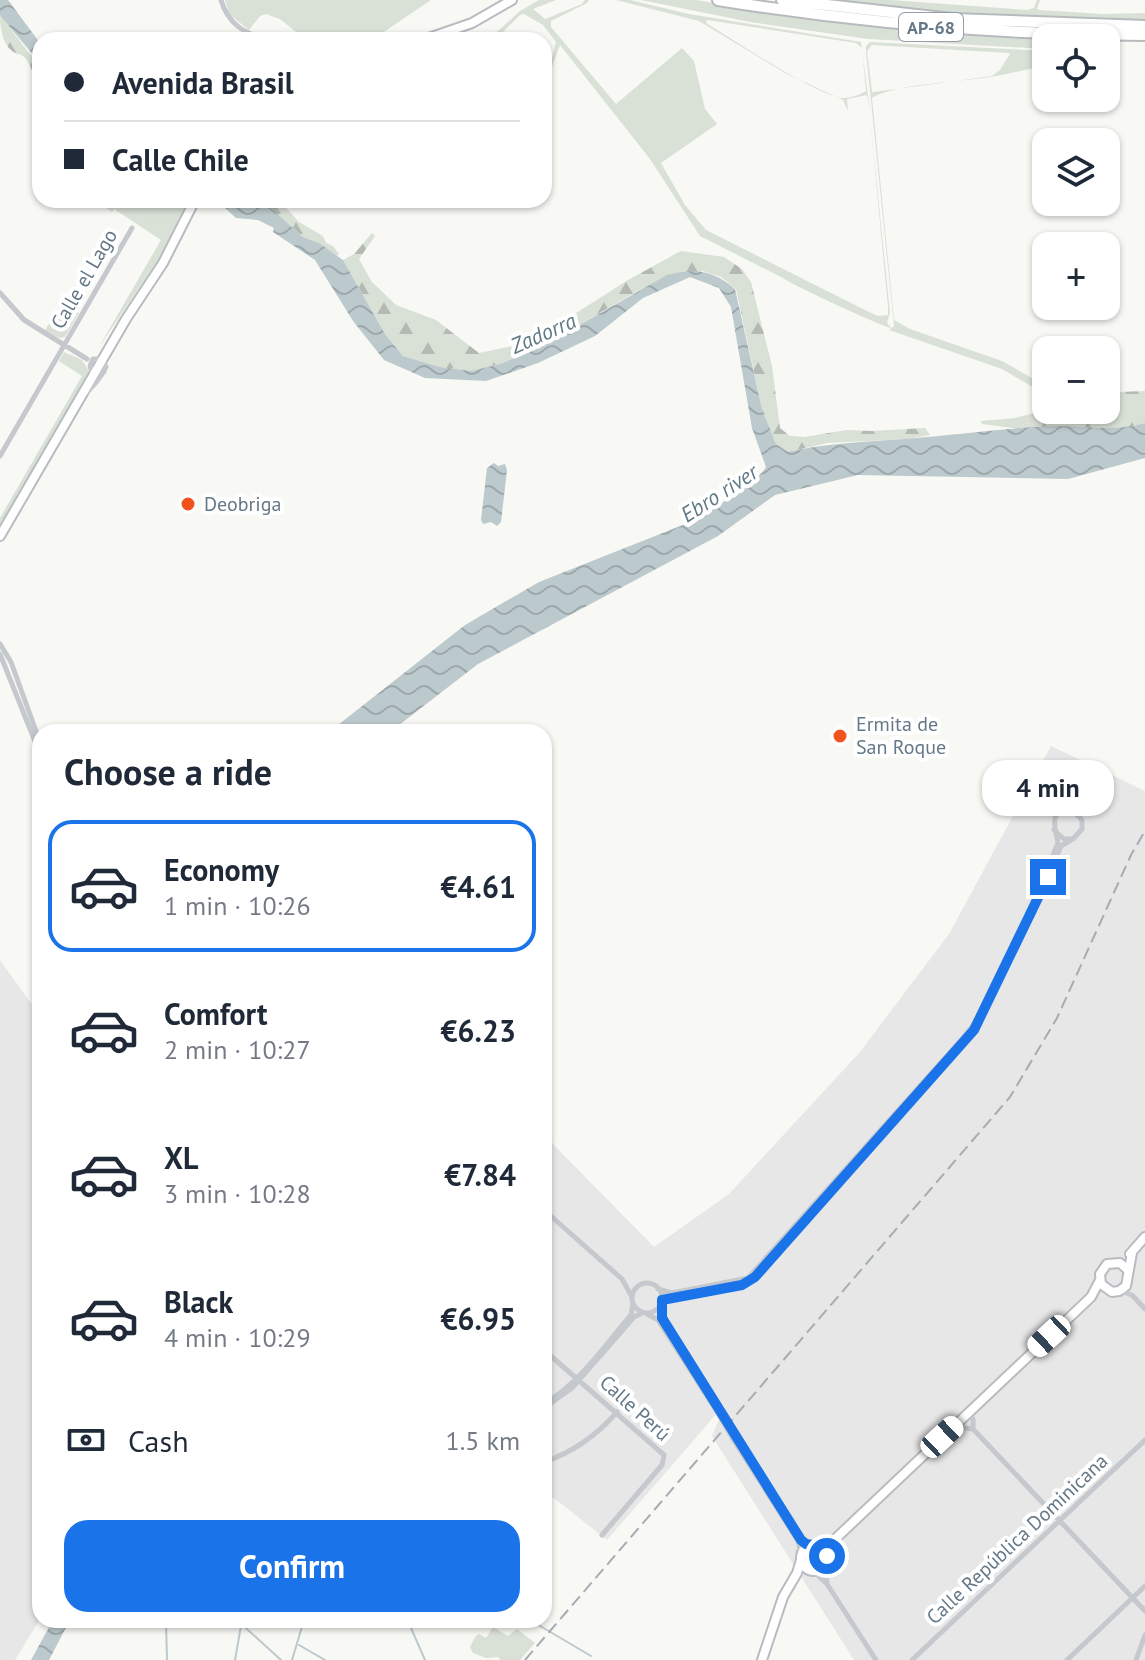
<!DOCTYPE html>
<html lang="en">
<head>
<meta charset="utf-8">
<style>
	:root { --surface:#fff; --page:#f6f6f7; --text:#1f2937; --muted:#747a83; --line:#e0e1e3; --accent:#1a73e8 }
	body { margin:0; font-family:"PT Sans",sans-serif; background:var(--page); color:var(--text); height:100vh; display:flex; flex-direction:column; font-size:30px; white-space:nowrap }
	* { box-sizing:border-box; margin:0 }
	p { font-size:26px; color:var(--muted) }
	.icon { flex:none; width:44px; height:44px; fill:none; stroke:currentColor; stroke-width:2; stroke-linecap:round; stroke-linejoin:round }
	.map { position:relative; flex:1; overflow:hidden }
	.panel { position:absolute; left:32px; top:724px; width:520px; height:904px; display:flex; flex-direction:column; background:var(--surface); border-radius:24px; box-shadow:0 2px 6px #0004 }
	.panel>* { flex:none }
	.top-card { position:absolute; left:32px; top:32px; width:520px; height:176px; border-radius:24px; box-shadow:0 2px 6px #0004; display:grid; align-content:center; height:176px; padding:0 32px; background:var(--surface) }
	.controls { position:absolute; left:1032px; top:24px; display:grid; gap:16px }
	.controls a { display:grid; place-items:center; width:88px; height:88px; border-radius:16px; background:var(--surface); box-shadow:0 2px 6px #0004; font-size:40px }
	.end { position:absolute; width:36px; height:36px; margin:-18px; border:10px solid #1a73e8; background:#fff; box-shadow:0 0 0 4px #fff }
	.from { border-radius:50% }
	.bubble { position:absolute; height:56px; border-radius:24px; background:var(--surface); box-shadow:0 2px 6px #0004; font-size:26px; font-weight:700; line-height:56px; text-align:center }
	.car { position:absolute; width:24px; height:48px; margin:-24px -12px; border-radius:10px; box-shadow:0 0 6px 2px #0007; background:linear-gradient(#fff 24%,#345 0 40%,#fff 0 76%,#345 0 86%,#fff 0) }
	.top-card b { display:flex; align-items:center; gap:28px; height:76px; font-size:30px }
	.top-card b+b { border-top:2px solid var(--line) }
	.top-card i { width:20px; height:20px; background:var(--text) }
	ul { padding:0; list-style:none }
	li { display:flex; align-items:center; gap:24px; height:132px; margin:0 16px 12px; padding:0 16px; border:4px solid transparent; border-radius:24px }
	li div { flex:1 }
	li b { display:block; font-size:30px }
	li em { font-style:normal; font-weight:700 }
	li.current { border-color:var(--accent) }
	li>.icon { width:72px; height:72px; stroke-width:1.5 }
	h2 { padding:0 32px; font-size:36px; line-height:96px }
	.pay { display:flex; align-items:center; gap:20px; height:88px; padding:0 32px; font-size:30px }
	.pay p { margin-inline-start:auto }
	.button { display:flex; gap:16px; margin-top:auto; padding:16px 32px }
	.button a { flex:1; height:92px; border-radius:24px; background:var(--accent); color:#fff; font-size:32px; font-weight:700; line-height:92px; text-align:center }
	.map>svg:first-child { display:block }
</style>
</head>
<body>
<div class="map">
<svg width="1145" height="1660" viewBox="0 0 1145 1660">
	<defs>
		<pattern id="forest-firs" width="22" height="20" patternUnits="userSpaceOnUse" patternTransform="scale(2)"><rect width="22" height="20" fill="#d9e0d6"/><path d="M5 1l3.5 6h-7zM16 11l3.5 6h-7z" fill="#b4bab3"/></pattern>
		<pattern id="water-waves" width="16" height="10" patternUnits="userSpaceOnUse" patternTransform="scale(2)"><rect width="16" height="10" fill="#bcc9cd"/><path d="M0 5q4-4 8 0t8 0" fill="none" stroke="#9ca8ac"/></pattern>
	</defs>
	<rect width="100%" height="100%" fill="#f8f8f5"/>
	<path fill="#e6e7e6" d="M 1051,746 L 1145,791 L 1145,1660 L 854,1660 L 712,1436 L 725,1404 L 607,1540 L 554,1498 L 544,1499 L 544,1135 L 654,1247 L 729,1194 L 860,1052 L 949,934 Z
		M 0,960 L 40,1016 L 40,1619 L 15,1660 L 0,1660 Z"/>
	<path fill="#d9e0d6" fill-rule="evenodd" d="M 225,0 L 431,0 L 372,40 L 306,40 L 280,19 L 266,14 L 260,16 L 249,30 L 229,14 Z
		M 539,0 L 556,0 L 533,9 L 545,19 L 582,4 L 585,0 L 589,0 L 587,3 L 593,0 L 551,21 L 551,27 L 616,104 L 682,48 L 694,61 L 705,109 L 717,124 L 661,163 L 685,205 L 706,230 L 867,311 L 878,316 L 888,315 L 888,307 L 870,117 L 890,313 L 887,322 L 891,328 C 883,327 790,284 783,278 L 700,236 L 650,159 L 560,45 L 544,88 L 556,42 L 543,25 L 524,14 L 520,15 L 495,40 L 488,40 L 520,11 Z
		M 616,0 L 630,0 L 689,14 L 861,42 L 870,112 L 867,95 L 847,99 L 848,111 L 843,100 L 785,73 L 699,21 ZM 707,20 L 856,43 L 862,48 L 866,91 C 860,95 850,98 843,98 C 819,97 731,38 706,23 Z
		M 641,0 L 695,0 L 875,26 L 1046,38 L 1046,49 L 868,39 L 750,22 Z
		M 807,0 L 891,0 L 1027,10 L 1034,8 L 1037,0 L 1040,0 L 1037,9 L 1040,10 L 1103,14 L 1145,13 L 1145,22 L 979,17 Z
		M 870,42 L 1046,51 L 1046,65 C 1030,69 1013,73 996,76 C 965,82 895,83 872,98 L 894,320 L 910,329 L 1002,361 L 1046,386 L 1046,395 L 1002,369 L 889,330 L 894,326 L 866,52 L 866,46 ZM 872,45 L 1009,53 L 1010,54 L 1000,70 L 992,76 L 874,92 L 872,92 L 867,51 Z
		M 95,200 L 114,208 L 119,200 L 191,201 L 160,257 L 99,347 L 161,240 L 114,209 L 112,212 Z
		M 0,289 L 25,317 L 45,330 L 62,303 L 79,313 L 65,337 L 60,338 C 37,327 12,315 0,289 Z
		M 64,352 L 82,360 L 89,371 L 0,525 L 0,518 L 82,376 L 59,361 Z
		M 1046,410 L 1060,410 L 1064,416 L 1062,419 L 1024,424 L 1020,429 L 982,424 L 981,421 L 1015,418 Z
		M 493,1627 L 508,1636 L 517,1629 L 535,1643 L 520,1660 L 501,1660 L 498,1657 L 486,1658 L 473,1653 L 470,1647 L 475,1637 L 479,1634 L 486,1638 Z"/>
	<path fill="url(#forest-firs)" d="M 0,15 L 29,53 L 40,63 L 40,85 C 33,76 30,62 24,57 C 21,54 16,54 12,51 C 2,43 0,27 0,15 Z
		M 262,200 L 279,200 L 299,222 L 323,236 L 326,243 L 333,246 L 339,254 L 337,256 L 319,243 L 303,237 Z
		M 372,233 L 375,236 L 359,259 L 372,282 L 396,305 L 436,320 L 479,353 L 517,345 L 546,327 L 562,322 L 628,280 L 681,251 L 724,257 L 742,269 L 751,282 L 772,366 L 780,428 L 790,436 L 804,437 L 847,430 L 871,431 L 925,428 L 930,435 L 908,439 L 827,443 L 788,452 L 776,444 L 762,409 L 736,289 L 721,277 L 703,271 L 641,289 L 539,348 L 500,364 L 471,371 L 440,367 L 403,356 L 385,334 L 343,260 L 354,254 Z
		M 1145,391 L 1145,423 C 1109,434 1060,426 1020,429 L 1024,424 L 1062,419 L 1064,416 L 1060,410 L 1106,410 L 1106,397 L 1119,392 Z"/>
	<path fill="url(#water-waves)" d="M 0,0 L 8,0 L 40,43 L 40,63 L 3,19 L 0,15 Z
		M 188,200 L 262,200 L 303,237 L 319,243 L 343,260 L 385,334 L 403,356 L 440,367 L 471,371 L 500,364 L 539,348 L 667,275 C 695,268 713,270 735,289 L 762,409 L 776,444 L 788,452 C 827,443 865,442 905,439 C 954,435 1003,428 1053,426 C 1084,426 1114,432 1145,423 L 1145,458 L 1068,479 L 858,475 L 775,495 L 718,536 L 478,664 L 390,732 L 333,732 L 338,725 L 465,625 L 539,582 L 703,517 C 720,502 756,484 766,467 L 752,428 L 731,307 L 719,288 L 690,277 L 643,298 L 595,336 L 538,363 L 486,381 L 425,378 L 384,360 L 353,321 L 315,260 L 273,232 L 274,228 L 258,220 L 236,218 L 224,207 L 205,206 Z
		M 494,463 L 498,466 L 505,464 L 507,470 L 501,522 L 497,526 L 491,522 L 483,524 L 481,520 L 487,468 Z
		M 53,1620 L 70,1620 L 49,1660 L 31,1660 Z"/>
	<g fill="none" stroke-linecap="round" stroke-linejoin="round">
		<path stroke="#bcc9cd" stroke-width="2" d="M 166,1620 L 167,1660
			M 237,1620 L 281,1660
			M 412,1620 L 411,1628 L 425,1660
			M 530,1620 L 591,1656
			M 299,1645 L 325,1660
			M 235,1660 L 241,1626
			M 292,1660 L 304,1620"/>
		<defs>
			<path id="major" d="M 423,40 L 472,23 L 512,0
				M 0,536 L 126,319 L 163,263 L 195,200
				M 1130,1254 L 1145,1237
				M 1128,1270 L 1120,1263 L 1107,1264 L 1100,1274 L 1101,1284 L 1112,1292 L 1119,1291 L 1126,1286 L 1132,1253
				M801 1558a13 13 0 1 1 26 0a13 13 0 1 1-26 0Z
				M 827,1554 L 833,1541 L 1091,1297 L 1100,1280
				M 762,1660 L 783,1597 L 797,1573 L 801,1560"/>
			<path id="highway" d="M 718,0 C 860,23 1001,35 1145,35
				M 782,0 L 953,19 L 1145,26"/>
		</defs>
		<use href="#major" stroke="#b8bcc0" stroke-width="12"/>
		<use href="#highway" stroke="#b7bbbe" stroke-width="14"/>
		<path stroke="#c5c9cd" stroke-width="5" d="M 221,0 C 228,24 244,33 267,40
			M 0,293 L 24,320 L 87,359
			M 85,394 C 93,386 101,378 106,367 L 102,359 L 93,359 L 90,366 L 92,372 L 99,374 L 104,372
			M 0,456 L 132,228
			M 0,644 L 11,662 L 40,742
			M 0,654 L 40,754
			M 943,1065 L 977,1026 L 1031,918 L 1061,846 L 1071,840
			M 914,1098 L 937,1073
			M 544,1210 L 622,1279 L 632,1297
			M632 1298a15 15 0 1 1 30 0a15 15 0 1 1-30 0Z
			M 658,1289 L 672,1293 L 748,1278 L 962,1039 L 974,1024 L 1030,910 L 1058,843 C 1056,828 1046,810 1072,810 L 1082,820 L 1082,829 L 1073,839 L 1064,839 L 1054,830
			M 1120,1291 L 1132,1295 L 1145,1309
			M 662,1300 L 750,1281 L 907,1105
			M 661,1304 L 662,1318 L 722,1412
			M 647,1314 L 658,1320 L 719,1415
			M 544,1350 L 664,1455 L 662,1465 L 602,1535
			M 544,1404 C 579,1384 605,1345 631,1315 L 633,1304
			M 544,1408 L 572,1388 L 634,1317 L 642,1313
			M 964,1428 L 973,1429 L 1145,1611
			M 973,1429 L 973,1419
			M 736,1436 L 778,1502
			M 733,1439 L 798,1541 L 802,1555
			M 544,1462 C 574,1452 597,1435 617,1412
			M 800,1538 L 806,1544 L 812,1545
			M 825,1566 L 827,1583
			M 814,1572 L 827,1584 L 876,1660
			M 912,1660 L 1145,1440
			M 1067,1660 L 1145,1586
			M 1136,1660 L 1145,1635"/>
		<use href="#major" stroke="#fff" stroke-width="8"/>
		<use href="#highway" stroke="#fff" stroke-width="10"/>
		<path stroke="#a5acb2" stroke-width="2" stroke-dasharray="12 6" stroke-linecap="butt" d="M 525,1660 L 1010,1097 L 1057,1018 L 1131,855 L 1145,831"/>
		<path stroke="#c5c9cd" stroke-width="5" d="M 722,1412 L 736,1436
			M 719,1415 L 733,1439"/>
	</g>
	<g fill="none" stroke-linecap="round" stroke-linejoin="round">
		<path stroke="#1a73e8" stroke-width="10" d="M 827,1556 L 822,1547 L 806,1544 L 801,1540 L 662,1318 L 662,1300 L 742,1285 L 755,1277 L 974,1030 L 1048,877"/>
	</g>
	<g fill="#f0531d" stroke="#fff" stroke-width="3">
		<circle cx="188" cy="504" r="8"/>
		<circle cx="840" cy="736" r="8"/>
	</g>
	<g text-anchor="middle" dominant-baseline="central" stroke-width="8" stroke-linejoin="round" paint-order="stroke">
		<rect fill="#fff" stroke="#93a0ac" stroke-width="2" x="899" y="13" width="64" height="28" rx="6"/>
		<g font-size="18" font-weight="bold" fill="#657888">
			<text x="931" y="27">AP-68</text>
		</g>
		<g font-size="20" fill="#657888" stroke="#fff">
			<text transform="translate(84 279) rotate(-60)">Calle el Lago</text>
			<text transform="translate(635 1408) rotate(42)">Calle Perú</text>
			<text transform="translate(1017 1539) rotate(-43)">Calle República Dominicana</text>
		</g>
		<g font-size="20" fill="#657888" stroke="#fff" text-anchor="start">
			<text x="204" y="504">Deobriga</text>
			<text x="856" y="724">Ermita de<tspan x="856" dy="23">San Roque</tspan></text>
		</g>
		<g font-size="22" font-style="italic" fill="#607a84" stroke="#fff">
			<text transform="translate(543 333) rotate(-24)">Zadorra</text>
			<text transform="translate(719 493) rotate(-33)">Ebro river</text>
		</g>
	</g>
</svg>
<div class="controls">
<a><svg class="icon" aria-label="locate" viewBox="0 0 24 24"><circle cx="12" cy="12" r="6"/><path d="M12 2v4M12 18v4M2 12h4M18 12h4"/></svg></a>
<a><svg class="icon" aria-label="layers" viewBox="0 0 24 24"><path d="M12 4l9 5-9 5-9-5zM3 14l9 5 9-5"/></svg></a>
<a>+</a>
<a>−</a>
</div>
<i class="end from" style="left:827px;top:1556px"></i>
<i class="end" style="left:1048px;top:877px"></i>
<div class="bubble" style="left:982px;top:760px;width:132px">4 min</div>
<i class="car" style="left:1049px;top:1336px;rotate:227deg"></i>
<i class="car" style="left:942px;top:1437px;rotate:47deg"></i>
<div class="top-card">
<b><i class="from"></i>Avenida Brasil</b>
<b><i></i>Calle Chile</b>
</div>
<section class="panel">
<h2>Choose a ride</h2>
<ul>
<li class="current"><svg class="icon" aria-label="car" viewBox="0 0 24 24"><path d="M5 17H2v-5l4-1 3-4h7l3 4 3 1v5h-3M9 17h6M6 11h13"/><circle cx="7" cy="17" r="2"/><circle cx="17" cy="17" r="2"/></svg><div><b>Economy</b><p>1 min · 10:26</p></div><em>€4.61</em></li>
<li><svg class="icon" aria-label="car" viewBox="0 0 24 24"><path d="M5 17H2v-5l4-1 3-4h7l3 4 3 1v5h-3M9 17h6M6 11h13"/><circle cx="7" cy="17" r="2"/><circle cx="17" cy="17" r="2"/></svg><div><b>Comfort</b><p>2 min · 10:27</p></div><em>€6.23</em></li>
<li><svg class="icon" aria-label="car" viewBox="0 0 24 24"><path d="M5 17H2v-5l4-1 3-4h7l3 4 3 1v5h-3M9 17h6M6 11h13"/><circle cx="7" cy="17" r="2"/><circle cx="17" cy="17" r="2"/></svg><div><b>XL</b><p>3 min · 10:28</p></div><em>€7.84</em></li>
<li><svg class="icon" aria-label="car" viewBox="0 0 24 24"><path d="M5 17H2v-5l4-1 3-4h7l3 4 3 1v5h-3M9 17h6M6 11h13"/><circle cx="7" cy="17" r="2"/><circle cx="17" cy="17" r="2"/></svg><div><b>Black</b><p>4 min · 10:29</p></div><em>€6.95</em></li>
</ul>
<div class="pay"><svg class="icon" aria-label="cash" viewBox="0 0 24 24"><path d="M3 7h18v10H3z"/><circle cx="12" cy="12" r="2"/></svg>Cash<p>1.5 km</p></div>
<div class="button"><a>Confirm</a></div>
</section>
</div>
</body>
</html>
